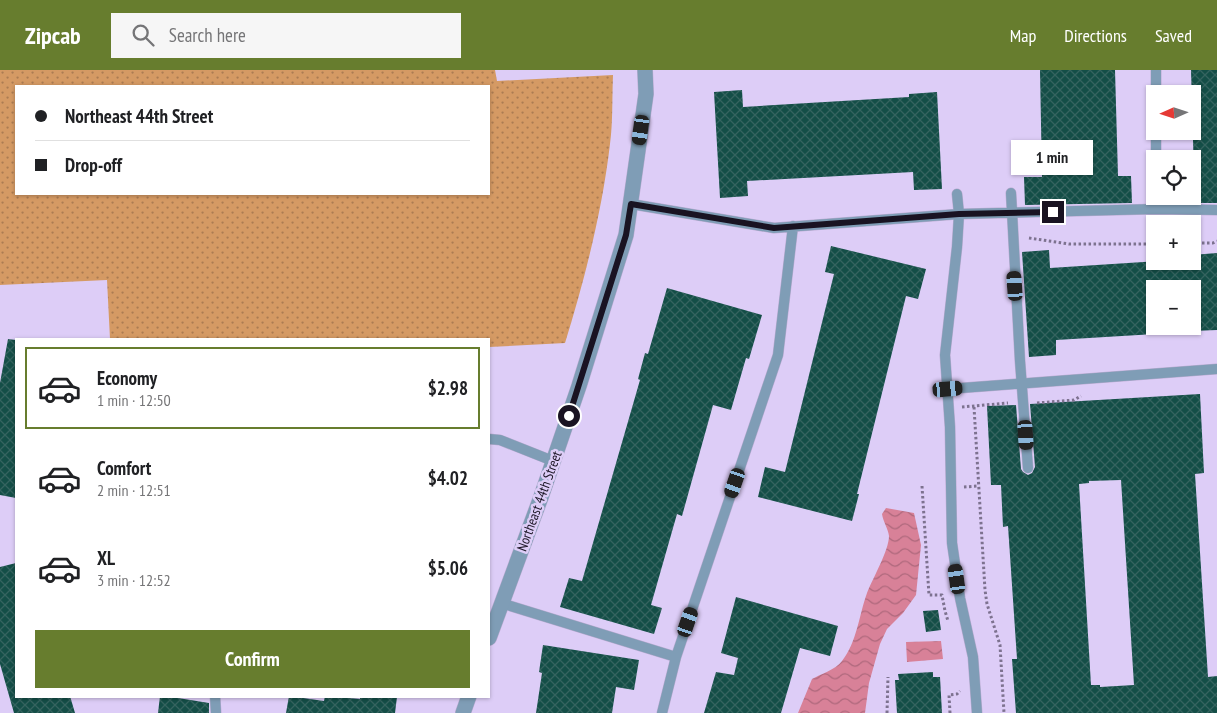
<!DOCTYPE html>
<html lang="en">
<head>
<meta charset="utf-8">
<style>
	:root { --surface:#fff; --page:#f6f6f6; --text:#202124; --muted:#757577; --line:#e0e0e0; --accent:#677d2e }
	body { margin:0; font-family:"PT Sans Narrow",sans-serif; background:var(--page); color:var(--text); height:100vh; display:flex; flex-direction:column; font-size:19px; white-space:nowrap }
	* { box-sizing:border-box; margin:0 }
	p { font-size:16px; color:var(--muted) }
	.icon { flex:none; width:28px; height:28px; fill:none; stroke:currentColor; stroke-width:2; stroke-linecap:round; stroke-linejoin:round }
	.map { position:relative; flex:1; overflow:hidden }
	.details { position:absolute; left:15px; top:268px; width:475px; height:360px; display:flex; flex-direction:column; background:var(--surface); border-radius:0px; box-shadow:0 1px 4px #0004 }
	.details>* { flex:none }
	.top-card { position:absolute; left:15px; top:15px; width:475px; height:110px; border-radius:0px; box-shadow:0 1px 4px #0004; display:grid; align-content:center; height:110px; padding:0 20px; background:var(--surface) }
	.needle { width:32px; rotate:267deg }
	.controls { position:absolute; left:1146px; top:15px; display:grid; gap:10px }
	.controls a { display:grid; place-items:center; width:55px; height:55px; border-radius:0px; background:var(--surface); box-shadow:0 1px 4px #0004; font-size:25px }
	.end { position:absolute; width:22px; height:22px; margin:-11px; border:6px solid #191322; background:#fff; box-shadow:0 0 0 2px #fff }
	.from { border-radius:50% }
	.bubble { position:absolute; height:35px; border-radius:0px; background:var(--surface); box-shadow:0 1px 4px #0004; font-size:16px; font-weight:800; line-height:35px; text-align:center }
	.car { position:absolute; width:15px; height:30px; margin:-15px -8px; border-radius:6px; box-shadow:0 0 4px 1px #0007; background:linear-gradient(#222 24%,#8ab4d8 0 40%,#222 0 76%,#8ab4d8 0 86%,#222 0) }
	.top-card b { display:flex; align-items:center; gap:18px; height:48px; font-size:19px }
	.top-card b+b { border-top:1px solid var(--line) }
	.top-card i { width:12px; height:12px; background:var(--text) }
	ul { padding:9px 0 0; list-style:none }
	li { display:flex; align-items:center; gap:15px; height:82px; margin:0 10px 8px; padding:0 10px; border:2px solid transparent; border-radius:0px }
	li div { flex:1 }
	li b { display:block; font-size:19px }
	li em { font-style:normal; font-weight:800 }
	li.selected { border-color:var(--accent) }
	li>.icon { width:45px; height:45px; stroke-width:1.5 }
	.cta { display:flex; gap:10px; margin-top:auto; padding:10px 20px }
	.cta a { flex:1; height:58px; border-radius:0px; background:var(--accent); color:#fff; font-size:20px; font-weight:800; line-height:58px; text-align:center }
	header { display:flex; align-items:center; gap:30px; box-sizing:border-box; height:70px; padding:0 25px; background:var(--accent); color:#fff }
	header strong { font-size:24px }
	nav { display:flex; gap:28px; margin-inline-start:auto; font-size:18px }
	.search { width:350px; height:45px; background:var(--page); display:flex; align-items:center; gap:12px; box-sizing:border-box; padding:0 18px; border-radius:0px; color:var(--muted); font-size:19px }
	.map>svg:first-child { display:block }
</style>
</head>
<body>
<header>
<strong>Zipcab</strong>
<div class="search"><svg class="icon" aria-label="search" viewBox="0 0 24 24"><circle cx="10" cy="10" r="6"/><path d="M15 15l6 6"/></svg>Search here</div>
<nav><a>Map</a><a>Directions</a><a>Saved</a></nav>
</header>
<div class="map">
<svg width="1217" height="643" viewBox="0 0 1217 643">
	<defs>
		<pattern id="grass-dots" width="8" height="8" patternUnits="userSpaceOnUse" patternTransform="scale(1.25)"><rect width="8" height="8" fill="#d59a64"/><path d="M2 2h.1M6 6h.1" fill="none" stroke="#ac7c52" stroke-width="1.8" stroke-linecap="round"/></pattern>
		<pattern id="water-waves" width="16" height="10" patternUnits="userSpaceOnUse" patternTransform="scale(1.25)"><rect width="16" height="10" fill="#d88198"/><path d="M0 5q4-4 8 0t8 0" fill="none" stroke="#ae687c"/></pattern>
		<pattern id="building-cross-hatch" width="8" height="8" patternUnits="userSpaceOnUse" patternTransform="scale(1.25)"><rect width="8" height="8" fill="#144e47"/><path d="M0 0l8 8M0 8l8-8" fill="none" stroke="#35635f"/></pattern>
	</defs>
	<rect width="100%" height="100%" fill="#ddcdf7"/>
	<path fill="url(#grass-dots)" fill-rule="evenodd" d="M 0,0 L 495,0 L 497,11 L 613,5 C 612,28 613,52 610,74 C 602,142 585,208 565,273 L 489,277 L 489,269 L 110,269 L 107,210 L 0,215 ZM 16,16 L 489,16 L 489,124 L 16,124 Z"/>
	<path fill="url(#water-waves)" d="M 886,438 L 914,443 L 921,475 L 916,525 L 903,543 L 887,559 L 880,574 L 869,613 L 865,643 L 798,643 L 812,609 C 821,604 835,600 842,591 C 857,572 859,545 867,523 C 873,508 889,480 889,466 C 888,459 883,451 882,444 Z
		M 941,571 L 943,589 L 907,592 L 906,572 Z"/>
	<path fill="url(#building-cross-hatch)" fill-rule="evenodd" d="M 1040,0 L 1115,0 L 1118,106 L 1131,106 L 1132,133 L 1025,135 L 1024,107 L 1042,107 Z
		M 1191,0 L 1217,0 L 1217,133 L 1192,133 L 1192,106 L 1194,105 Z
		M 742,20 L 743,37 L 909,27 L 909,24 L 937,22 L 942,119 L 914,120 L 913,102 L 747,111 L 748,126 L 720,128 L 714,22 Z
		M 831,176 L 926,199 L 918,229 L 906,226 L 857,424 L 859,424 L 852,451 L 758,427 L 765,397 L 785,402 L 834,204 L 825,202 Z
		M 1049,180 L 1050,198 L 1159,191 L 1192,191 L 1192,185 L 1217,183 L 1217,260 L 1192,261 L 1192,219 L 1155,219 L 1155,264 L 1056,270 L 1056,285 L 1029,287 L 1022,182 Z
		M 667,218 L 762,245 L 749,289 L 746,288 L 731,340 L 713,335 L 682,446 L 677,444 L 651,535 L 662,538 L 654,564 L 560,537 L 569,508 L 582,511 L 640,310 L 638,309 L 645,283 L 648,284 Z
		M 8,269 L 16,270 L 16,428 L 0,425 L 0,313 Z
		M 1200,324 L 1204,403 L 1195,404 L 1208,607 L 1217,606 L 1217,643 L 1016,643 L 1012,589 L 1017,589 L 1008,456 L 1003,457 L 1001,415 L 991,415 L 987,336 L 1016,335 L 1021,399 L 1023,402 L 1028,405 L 1032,403 L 1035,397 L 1030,334 ZM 1121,410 L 1134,615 L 1100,617 L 1100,615 L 1091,615 L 1079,414 L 1089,413 L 1089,411 Z
		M 16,493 L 16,626 L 70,626 L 75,643 L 14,643 L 0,594 L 0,497 Z
		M 736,527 L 838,556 L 830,586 L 800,578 L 781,643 L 704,643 L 716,602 L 734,605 L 738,588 L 721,583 Z
		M 938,540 L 941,560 L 926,562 L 923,541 Z
		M 543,575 L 639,590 L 634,620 L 616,617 L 612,643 L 536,643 L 542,603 L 539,602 Z
		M 933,602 L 933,607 L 940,607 L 942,643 L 897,643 L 895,610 L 899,610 L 898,604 Z
		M 160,626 L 179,626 L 178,628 L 209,633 L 209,643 L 158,643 Z
		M 289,626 L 324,631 L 325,626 L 360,629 L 360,626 L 397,627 L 395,643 L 286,643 Z"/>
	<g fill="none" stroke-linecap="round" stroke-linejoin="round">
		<defs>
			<path id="lane" d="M 1156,0 L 1156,24
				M 1156,61 L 1156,89
				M 1011,123 L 1020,291 L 1028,398
				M 957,124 L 959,144 L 957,177 L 945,285 L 950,357 L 952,473 L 960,528 L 973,587 L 977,643
				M 1157,126 L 1157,139
				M 631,134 L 774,158 L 959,144 L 1157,139 L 1217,140
				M 948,319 L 1217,299
				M 489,369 L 500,370 L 553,391
				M 501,533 L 676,587
				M 215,626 L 216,643
				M 662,643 L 676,587 L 778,285 L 793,156"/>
			<path id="street" d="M 489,568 L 541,427 L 579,316 L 626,165 L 646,24 L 645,0
				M 463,643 L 469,626"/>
		</defs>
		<use href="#lane" stroke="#baacd1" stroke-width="11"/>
		<use href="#street" stroke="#baacd1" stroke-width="16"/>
		<path stroke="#7d728f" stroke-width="3" stroke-dasharray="2.5 2.5" stroke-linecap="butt" d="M 1029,168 L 1069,174 L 1155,174
			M 1192,173 L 1213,173 L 1217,171
			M 1037,333 L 1074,330 L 1081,326
			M 962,337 L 1008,333
			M 974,337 L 985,520 L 987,534 L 1000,575 L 1004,643
			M 922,416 L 929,525 L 942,525 L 945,541 L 948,551
			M 964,417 L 978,416
			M 887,643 L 888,607
			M 950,643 L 949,625 L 957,624 L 960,621"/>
		<use href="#lane" stroke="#7f9db6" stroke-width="10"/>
		<use href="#street" stroke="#7f9db6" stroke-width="15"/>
	</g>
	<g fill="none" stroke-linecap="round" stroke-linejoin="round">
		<path stroke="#191322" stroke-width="6" d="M 569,346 L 626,165 L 631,134 L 774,158 L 959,144 L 1053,142"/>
	</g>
	<g text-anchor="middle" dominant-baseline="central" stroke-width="5" stroke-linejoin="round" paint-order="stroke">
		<g font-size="14" fill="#191322" stroke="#ddcdf7">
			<text transform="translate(539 431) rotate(-70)">Northeast 44th Street</text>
		</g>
	</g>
</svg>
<div class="controls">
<a><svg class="needle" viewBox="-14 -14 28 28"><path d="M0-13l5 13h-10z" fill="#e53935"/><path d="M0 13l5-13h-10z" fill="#757577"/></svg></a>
<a><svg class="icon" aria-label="locate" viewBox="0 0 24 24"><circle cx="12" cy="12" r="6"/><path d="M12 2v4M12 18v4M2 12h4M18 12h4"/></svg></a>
<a>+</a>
<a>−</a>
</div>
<i class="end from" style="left:569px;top:346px"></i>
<i class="end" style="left:1053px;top:142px"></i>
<div class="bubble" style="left:1011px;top:70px;width:82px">1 min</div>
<i class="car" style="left:641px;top:60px;rotate:188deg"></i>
<i class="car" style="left:1015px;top:216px;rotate:356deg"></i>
<i class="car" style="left:948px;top:319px;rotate:85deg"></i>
<i class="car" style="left:1026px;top:365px;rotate:176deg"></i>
<i class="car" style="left:735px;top:413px;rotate:199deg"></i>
<i class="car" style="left:957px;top:509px;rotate:352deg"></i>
<i class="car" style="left:688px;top:552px;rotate:19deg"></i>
<div class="top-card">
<b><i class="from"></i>Northeast 44th Street</b>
<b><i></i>Drop-off</b>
</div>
<section class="details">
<ul>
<li class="selected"><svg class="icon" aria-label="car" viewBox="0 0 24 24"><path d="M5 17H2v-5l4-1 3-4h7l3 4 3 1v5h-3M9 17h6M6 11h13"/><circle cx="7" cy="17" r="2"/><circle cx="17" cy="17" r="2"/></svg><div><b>Economy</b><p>1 min · 12:50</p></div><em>$2.98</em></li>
<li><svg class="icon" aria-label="car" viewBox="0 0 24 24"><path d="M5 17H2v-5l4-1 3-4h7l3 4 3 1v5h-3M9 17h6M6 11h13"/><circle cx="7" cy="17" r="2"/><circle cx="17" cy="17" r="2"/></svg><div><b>Comfort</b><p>2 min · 12:51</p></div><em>$4.02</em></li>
<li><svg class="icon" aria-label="car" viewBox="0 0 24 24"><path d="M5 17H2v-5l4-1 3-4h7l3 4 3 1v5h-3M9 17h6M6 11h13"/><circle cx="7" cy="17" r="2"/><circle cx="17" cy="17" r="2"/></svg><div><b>XL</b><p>3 min · 12:52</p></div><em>$5.06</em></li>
</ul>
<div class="cta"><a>Confirm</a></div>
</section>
</div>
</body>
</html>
